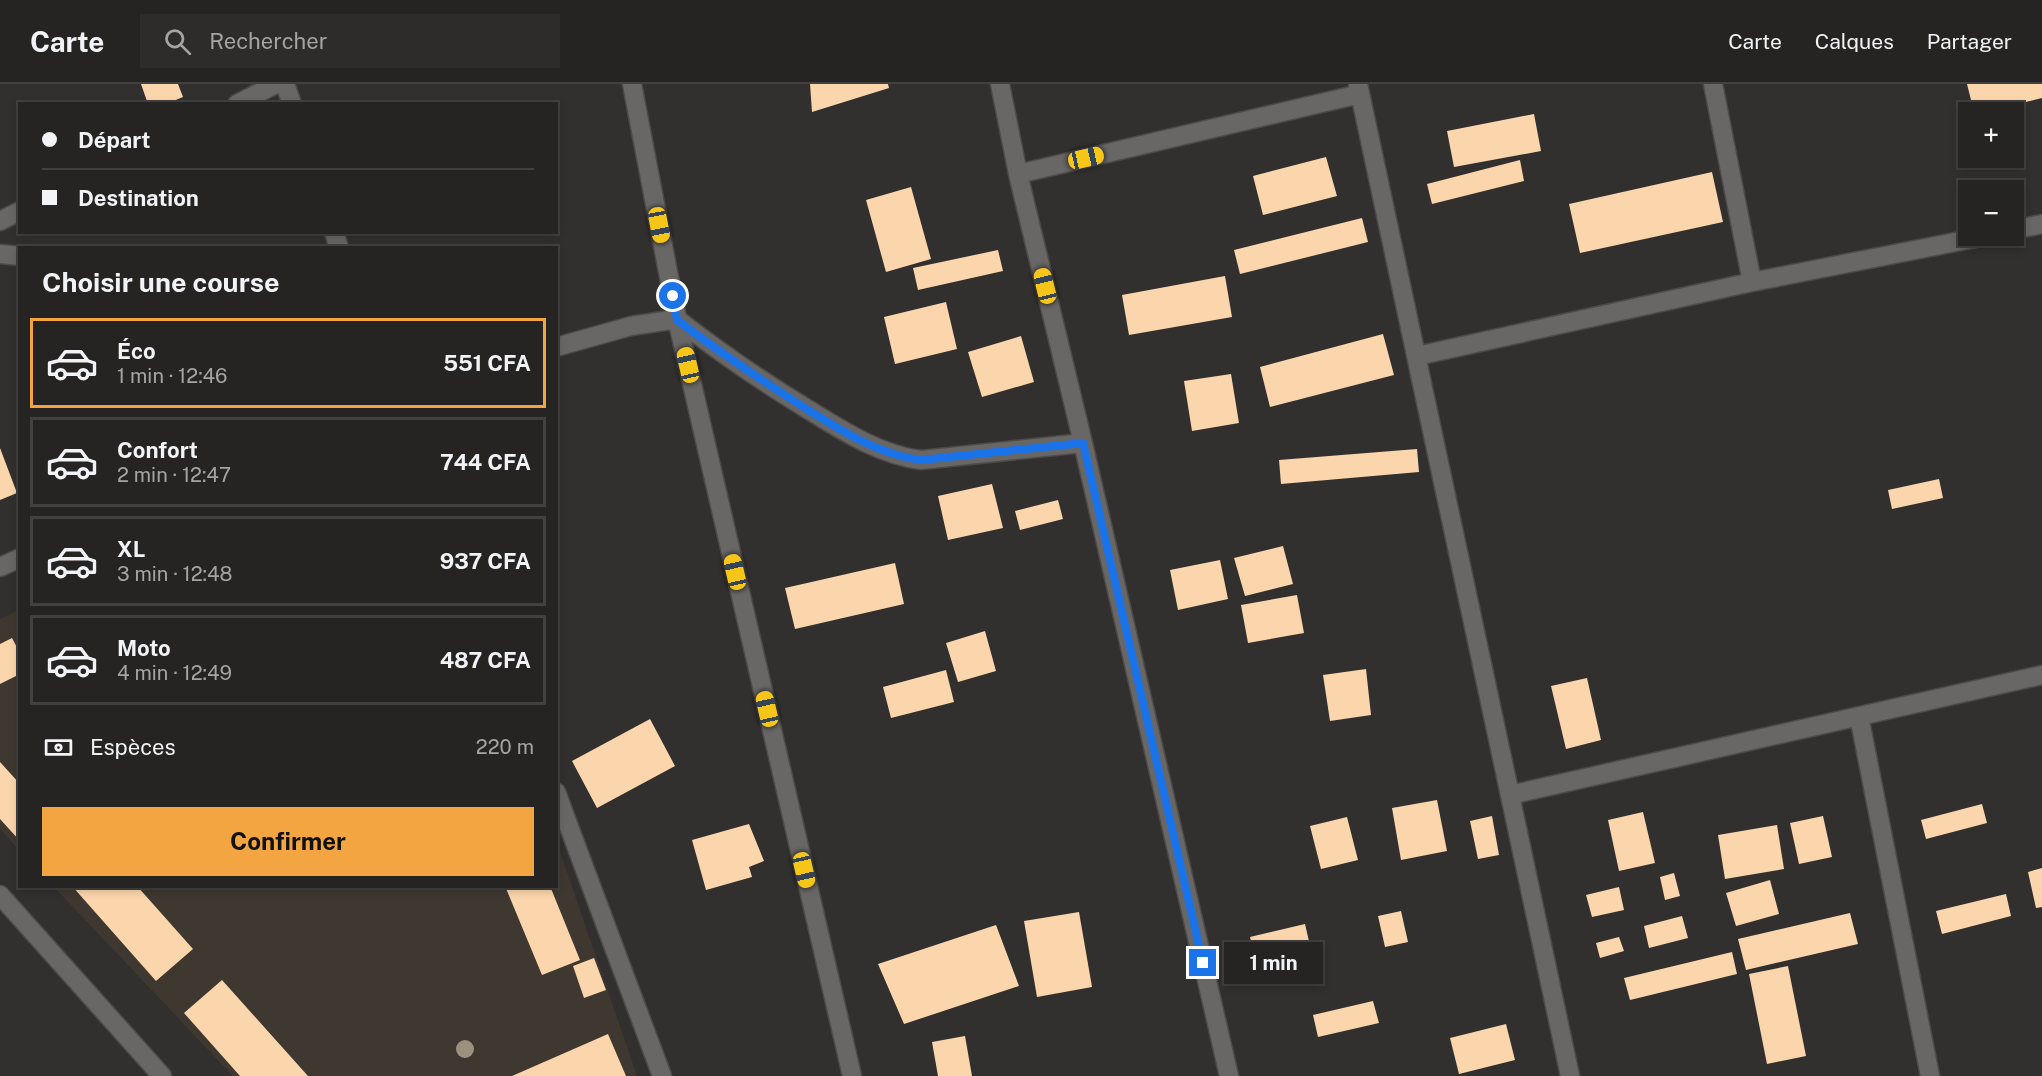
<!DOCTYPE html>
<html lang="fr">
<head>
<meta charset="utf-8">
<style>
	:root { --surface:#262422; --page:#2e2c2a; --text:#f1f3f6; --muted:#a4a4a5; --line:#424140; --accent:#f2a541 }
	body { margin:0; font-family:"Public Sans",sans-serif; background:var(--page); color:var(--text); height:100vh; display:flex; flex-direction:column; font-size:22px; white-space:nowrap }
	* { box-sizing:border-box; margin:0 }
	p { font-size:20px; color:var(--muted) }
	.icon { flex:none; width:33px; height:33px; fill:none; stroke:currentColor; stroke-width:2; stroke-linecap:round; stroke-linejoin:round }
	.map { position:relative; flex:1; overflow:hidden }
	.details { position:absolute; left:18px; top:162px; width:540px; height:642px; display:flex; flex-direction:column; background:var(--surface); border-radius:0px; box-shadow:0 3px 9px #0003,0 0 0 2px var(--line) }
	.details>* { flex:none }
	.hud { position:absolute; left:18px; top:18px; width:540px; height:132px; border-radius:0px; box-shadow:0 3px 9px #0003,0 0 0 2px var(--line); display:grid; align-content:center; height:132px; padding:0 24px; background:var(--surface) }
	.buttons { position:absolute; left:1958px; top:18px; display:grid; gap:12px }
	.buttons a { display:grid; place-items:center; width:66px; height:66px; border-radius:0px; background:var(--surface); box-shadow:0 3px 9px #0003,0 0 0 2px var(--line); font-size:30px }
	.end { position:absolute; width:27px; height:27px; margin:-14px; border:8px solid #1a73e8; background:#fff; box-shadow:0 0 0 3px #fff }
	.from { border-radius:50% }
	.bubble { position:absolute; height:42px; border-radius:0px; background:var(--surface); box-shadow:0 3px 9px #0003,0 0 0 2px var(--line); font-size:20px; font-weight:700; line-height:42px; text-align:center }
	.car { position:absolute; width:18px; height:36px; margin:-18px -9px; border-radius:8px; box-shadow:0 0 4px 2px #0007; background:linear-gradient(#f5c518 24%,#345 0 40%,#f5c518 0 76%,#345 0 86%,#f5c518 0) }
	.hud b { display:flex; align-items:center; gap:21px; height:57px; font-size:22px }
	.hud b+b { border-top:2px solid var(--line) }
	.hud i { width:15px; height:15px; background:var(--text) }
	ul { padding:0; list-style:none }
	li { display:flex; align-items:center; gap:18px; height:90px; margin:0 12px 9px; padding:0 12px; border:3px solid var(--line); border-radius:0px }
	li div { flex:1 }
	li b { display:block; font-size:22px }
	li em { font-style:normal; font-weight:700 }
	li.current { border-color:var(--accent) }
	li>.icon { width:54px; height:54px; stroke-width:1.5 }
	h2 { padding:0 24px; font-size:27px; line-height:72px }
	.pay { display:flex; align-items:center; gap:15px; height:66px; padding:0 24px; font-size:22px }
	.pay p { margin-inline-start:auto }
	.button { display:flex; gap:12px; margin-top:auto; padding:12px 24px }
	.button a { flex:1; height:69px; border-radius:0px; background:var(--accent); color:#111; font-size:24px; font-weight:700; line-height:69px; text-align:center }
	header { display:flex; align-items:center; gap:36px; box-sizing:border-box; height:84px; padding:0 30px; background:var(--surface); border-bottom:2px solid var(--line) }
	header strong { font-size:28px }
	nav { display:flex; gap:33px; margin-inline-start:auto; font-size:21px }
	.search { width:420px; height:54px; background:var(--page); display:flex; align-items:center; gap:15px; box-sizing:border-box; padding:0 21px; border-radius:0px; color:var(--muted); font-size:22px }
	.map>svg:first-child { display:block }
</style>
</head>
<body>
<header>
<strong>Carte</strong>
<div class="search"><svg class="icon" aria-label="search" viewBox="0 0 24 24"><circle cx="10" cy="10" r="6"/><path d="M15 15l6 6"/></svg>Rechercher</div>
<nav><a>Carte</a><a>Calques</a><a>Partager</a></nav>
</header>
<div class="map">
<svg width="2042" height="992" viewBox="0 0 2042 992">
	<rect width="100%" height="100%" fill="#32302e"/>
	<path fill="#3e3831" d="M 19,526 L 19,766 L 0,745 L 0,535 Z
		M 557,759 L 637,992 L 233,992 L 54,803 L 556,802 Z"/>
	<path fill="#fbd6ad" d="M 141,0 L 178,0 L 183,13 L 166,20 L 148,20 Z
		M 810,0 L 888,0 L 889,4 L 812,28 Z
		M 1967,0 L 2042,0 L 2042,14 L 1984,28 L 1974,28 Z
		M 1534,30 L 1541,67 L 1454,83 L 1447,47 Z
		M 1326,73 L 1337,112 L 1263,131 L 1253,92 Z
		M 1520,76 L 1524,97 L 1432,120 L 1427,100 Z
		M 1712,88 L 1723,138 L 1580,169 L 1569,120 Z
		M 911,103 L 931,175 L 886,188 L 866,116 Z
		M 1362,134 L 1368,158 L 1240,190 L 1234,166 Z
		M 998,166 L 1003,187 L 918,206 L 913,184 Z
		M 1225,192 L 1232,233 L 1129,251 L 1122,211 Z
		M 946,218 L 957,265 L 895,280 L 884,233 Z
		M 1383,250 L 1394,291 L 1270,323 L 1260,283 Z
		M 1021,252 L 1034,298 L 982,313 L 968,268 Z
		M 1231,290 L 1239,339 L 1192,347 L 1184,297 Z
		M 0,364 L 17,409 L 0,416 Z
		M 1417,365 L 1419,388 L 1281,400 L 1279,376 Z
		M 1939,395 L 1943,414 L 1892,425 L 1888,406 Z
		M 992,400 L 1003,444 L 948,456 L 938,412 Z
		M 1058,416 L 1063,435 L 1020,446 L 1015,427 Z
		M 1283,462 L 1293,500 L 1245,512 L 1234,474 Z
		M 1220,476 L 1228,515 L 1178,526 L 1170,486 Z
		M 895,479 L 904,520 L 795,545 L 785,504 Z
		M 1297,511 L 1304,549 L 1248,559 L 1241,521 Z
		M 985,547 L 996,587 L 958,598 L 946,559 Z
		M 12,554 L 20,569 L 20,590 L 0,600 L 0,560 Z
		M 1366,585 L 1371,631 L 1330,637 L 1323,591 Z
		M 946,586 L 954,618 L 891,634 L 883,603 Z
		M 1587,594 L 1601,656 L 1566,665 L 1551,602 Z
		M 650,635 L 675,682 L 597,724 L 572,677 Z
		M 0,678 L 20,700 L 20,757 L 0,735 Z
		M 1437,716 L 1447,767 L 1401,776 L 1392,724 Z
		M 1982,720 L 1987,739 L 1926,755 L 1921,736 Z
		M 1643,728 L 1655,779 L 1619,787 L 1608,736 Z
		M 1492,732 L 1499,771 L 1478,775 L 1470,737 Z
		M 1823,732 L 1832,773 L 1799,780 L 1790,739 Z
		M 1347,733 L 1358,776 L 1321,785 L 1310,742 Z
		M 749,740 L 764,777 L 749,783 L 752,793 L 706,806 L 692,756 Z
		M 1777,741 L 1784,785 L 1725,795 L 1718,751 Z
		M 2042,784 L 2042,823 L 2036,824 L 2028,788 Z
		M 1674,789 L 1680,812 L 1665,816 L 1660,793 Z
		M 1770,796 L 1779,830 L 1736,842 L 1726,809 Z
		M 72,802 L 137,802 L 193,865 L 156,897 Z
		M 505,802 L 550,802 L 580,876 L 542,891 Z
		M 1619,803 L 1624,826 L 1592,833 L 1586,811 Z
		M 2006,810 L 2011,832 L 1942,850 L 1936,827 Z
		M 1401,827 L 1408,858 L 1385,863 L 1378,832 Z
		M 1079,828 L 1092,903 L 1037,913 L 1024,837 Z
		M 1850,829 L 1858,860 L 1746,886 L 1738,855 Z
		M 1682,832 L 1688,854 L 1649,864 L 1644,842 Z
		M 1305,840 L 1311,866 L 1256,879 L 1250,853 Z
		M 996,841 L 1019,902 L 904,940 L 878,880 Z
		M 1619,853 L 1624,867 L 1600,874 L 1596,859 Z
		M 1732,868 L 1737,890 L 1630,916 L 1624,894 Z
		M 594,874 L 606,906 L 584,914 L 573,882 Z
		M 1788,882 L 1806,972 L 1767,980 L 1749,890 Z
		M 222,896 L 308,992 L 240,992 L 184,929 Z
		M 1373,917 L 1379,939 L 1318,953 L 1313,931 Z
		M 1506,940 L 1515,976 L 1459,990 L 1450,954 Z
		M 608,950 L 626,992 L 512,992 Z
		M 965,952 L 972,992 L 938,992 L 932,958 Z"/>
	<g fill="none" stroke-linecap="round" stroke-linejoin="round">
		<defs>
			<path id="minor" d="M 285,0 L 292,20
				M 632,0 L 677,235 L 852,992
				M 1000,0 L 1018,90 L 1083,359 L 1229,992
				M 1358,0 L 1570,992
				M 1713,0 L 1752,198
				M 237,20 L 276,0
				M 1018,90 L 1360,10
				M 0,137 L 20,127
				M 2013,146 L 2042,140
				M 334,148 L 339,164
				M 0,170 L 20,172
				M 556,263 L 631,242 L 677,235 C 719,268 763,298 809,326 C 843,347 880,371 921,376 L 1083,359
				M 1417,272 L 1752,198 L 1986,152
				M 0,483 L 20,474
				M 1859,632 L 1930,992
				M 556,708 L 662,992
				M 1510,711 L 2042,591
				M 0,811 L 162,992"/>
		</defs>
		<use href="#minor" stroke="#4d4b4a" stroke-width="21"/>
		<use href="#minor" stroke="#696765" stroke-width="18"/>
	</g>
	<circle fill="#9e907f" cx="465" cy="965" r="9"/>
	<g fill="none" stroke-linecap="round" stroke-linejoin="round">
		<path stroke="#1a73e8" stroke-width="8" d="M 673,212 L 677,236 C 718,267 761,296 805,324 C 840,346 879,371 921,376 L 1083,359 L 1203,879"/>
	</g>
</svg>
<div class="buttons">
<a>+</a>
<a>−</a>
</div>
<i class="end from" style="left:673px;top:212px"></i>
<i class="end" style="left:1203px;top:879px"></i>
<div class="bubble" style="left:1224px;top:858px;width:99px">1 min</div>
<i class="car" style="left:1086px;top:74px;rotate:77deg"></i>
<i class="car" style="left:659px;top:141px;rotate:169deg"></i>
<i class="car" style="left:1045px;top:202px;rotate:346deg"></i>
<i class="car" style="left:688px;top:281px;rotate:347deg"></i>
<i class="car" style="left:735px;top:488px;rotate:347deg"></i>
<i class="car" style="left:767px;top:625px;rotate:347deg"></i>
<i class="car" style="left:804px;top:786px;rotate:167deg"></i>
<div class="hud">
<b><i class="from"></i>Départ</b>
<b><i></i>Destination</b>
</div>
<section class="details">
<h2>Choisir une course</h2>
<ul>
<li class="current"><svg class="icon" aria-label="car" viewBox="0 0 24 24"><path d="M5 17H2v-5l4-1 3-4h7l3 4 3 1v5h-3M9 17h6M6 11h13"/><circle cx="7" cy="17" r="2"/><circle cx="17" cy="17" r="2"/></svg><div><b>Éco</b><p>1 min · 12:46</p></div><em>551 CFA</em></li>
<li><svg class="icon" aria-label="car" viewBox="0 0 24 24"><path d="M5 17H2v-5l4-1 3-4h7l3 4 3 1v5h-3M9 17h6M6 11h13"/><circle cx="7" cy="17" r="2"/><circle cx="17" cy="17" r="2"/></svg><div><b>Confort</b><p>2 min · 12:47</p></div><em>744 CFA</em></li>
<li><svg class="icon" aria-label="car" viewBox="0 0 24 24"><path d="M5 17H2v-5l4-1 3-4h7l3 4 3 1v5h-3M9 17h6M6 11h13"/><circle cx="7" cy="17" r="2"/><circle cx="17" cy="17" r="2"/></svg><div><b>XL</b><p>3 min · 12:48</p></div><em>937 CFA</em></li>
<li><svg class="icon" aria-label="car" viewBox="0 0 24 24"><path d="M5 17H2v-5l4-1 3-4h7l3 4 3 1v5h-3M9 17h6M6 11h13"/><circle cx="7" cy="17" r="2"/><circle cx="17" cy="17" r="2"/></svg><div><b>Moto</b><p>4 min · 12:49</p></div><em>487 CFA</em></li>
</ul>
<div class="pay"><svg class="icon" aria-label="cash" viewBox="0 0 24 24"><path d="M3 7h18v10H3z"/><circle cx="12" cy="12" r="2"/></svg>Espèces<p>220 m</p></div>
<div class="button"><a>Confirmer</a></div>
</section>
</div>
</body>
</html>
